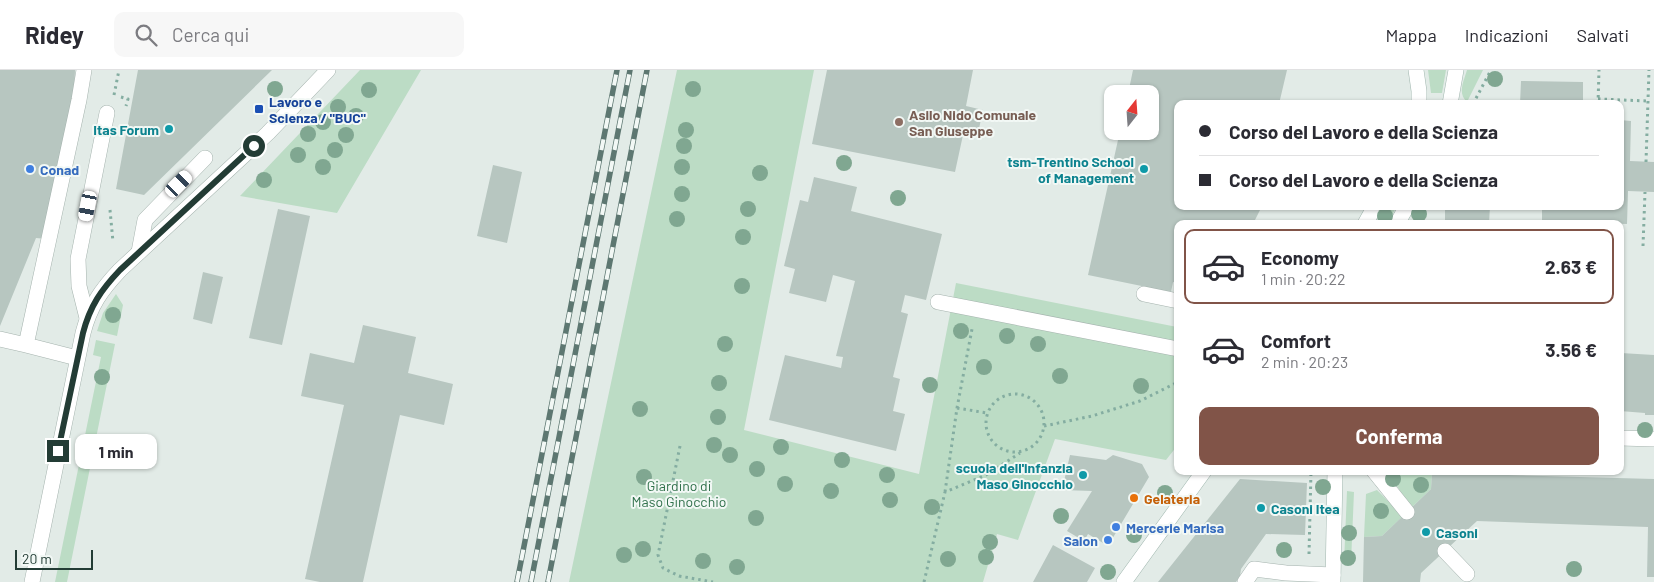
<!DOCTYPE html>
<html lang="it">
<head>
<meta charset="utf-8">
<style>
	:root { --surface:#fff; --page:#f7f7f7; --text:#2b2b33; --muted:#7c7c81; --line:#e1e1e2; --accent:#815448 }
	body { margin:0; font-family:Barlow,sans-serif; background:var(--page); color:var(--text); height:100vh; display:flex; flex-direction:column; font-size:19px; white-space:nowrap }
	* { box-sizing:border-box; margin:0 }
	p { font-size:16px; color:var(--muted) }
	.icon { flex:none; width:28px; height:28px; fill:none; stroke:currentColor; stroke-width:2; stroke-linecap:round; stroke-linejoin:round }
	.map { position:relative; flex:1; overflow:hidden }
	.drawer { position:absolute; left:1174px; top:150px; width:450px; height:255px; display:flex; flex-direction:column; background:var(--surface); border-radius:10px; box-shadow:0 1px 4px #0004 }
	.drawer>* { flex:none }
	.banner { position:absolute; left:1174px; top:30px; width:450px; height:110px; border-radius:10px; box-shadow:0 1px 4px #0004; display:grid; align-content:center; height:110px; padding:0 25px; background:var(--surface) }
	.needle { width:32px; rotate:17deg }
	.tools { position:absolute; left:1104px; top:15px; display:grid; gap:10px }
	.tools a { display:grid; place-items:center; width:55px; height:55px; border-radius:10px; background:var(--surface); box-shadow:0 1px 4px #0004; font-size:25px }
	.scale { position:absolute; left:15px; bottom:12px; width:78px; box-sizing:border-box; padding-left:5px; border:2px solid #233c35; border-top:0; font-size:14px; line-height:18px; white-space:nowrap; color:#233c35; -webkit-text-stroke:4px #f2f8f5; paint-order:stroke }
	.end { position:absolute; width:22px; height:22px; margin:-11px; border:6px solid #233c35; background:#fff; box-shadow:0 0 0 2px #fff }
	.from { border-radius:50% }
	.bubble { position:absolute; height:35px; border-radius:10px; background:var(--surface); box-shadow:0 1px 4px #0004; font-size:16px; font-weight:700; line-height:35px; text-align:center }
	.car { position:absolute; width:15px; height:30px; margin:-15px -8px; border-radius:6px; box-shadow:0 0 4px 1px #0007; background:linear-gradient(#fff 24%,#345 0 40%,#fff 0 76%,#345 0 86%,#fff 0) }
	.banner b { display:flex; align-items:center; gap:18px; height:48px; font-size:19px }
	.banner b+b { border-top:1px solid var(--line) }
	.banner i { width:12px; height:12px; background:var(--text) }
	ul { padding:9px 0 0; list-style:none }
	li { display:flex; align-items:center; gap:15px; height:75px; margin:0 10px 8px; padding:0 15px; border:2px solid transparent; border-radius:10px }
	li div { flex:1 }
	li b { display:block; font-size:19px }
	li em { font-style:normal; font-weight:700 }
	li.current { border-color:var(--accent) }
	li>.icon { width:45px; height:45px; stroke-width:1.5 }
	.button { display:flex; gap:10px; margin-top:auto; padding:10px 25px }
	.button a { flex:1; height:58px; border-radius:10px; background:var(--accent); color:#fff; font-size:20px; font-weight:700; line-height:58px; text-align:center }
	header { display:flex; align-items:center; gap:30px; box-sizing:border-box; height:70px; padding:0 25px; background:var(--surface); border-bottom:1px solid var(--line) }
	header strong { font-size:24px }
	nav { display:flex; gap:28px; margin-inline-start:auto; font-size:18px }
	.search { width:350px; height:45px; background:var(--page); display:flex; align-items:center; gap:12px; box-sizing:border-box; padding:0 18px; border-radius:10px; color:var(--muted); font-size:19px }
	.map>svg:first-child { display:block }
</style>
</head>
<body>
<header>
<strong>Ridey</strong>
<div class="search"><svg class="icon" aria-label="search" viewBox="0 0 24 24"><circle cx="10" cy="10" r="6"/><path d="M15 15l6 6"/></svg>Cerca qui</div>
<nav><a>Mappa</a><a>Indicazioni</a><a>Salvati</a></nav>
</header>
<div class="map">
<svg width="1654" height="512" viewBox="0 0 1654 512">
	<rect width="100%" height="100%" fill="#e2ebe7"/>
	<path fill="#bcdcc5" d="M 360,0 L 421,0 L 337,143 L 240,126 Z
		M 677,0 L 814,0 L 744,360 L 919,404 L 956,213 L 1177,257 L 1177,376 L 1166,390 L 1055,369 L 1018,470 L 997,464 L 983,512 L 569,512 Z
		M 1428,0 L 1446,0 L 1442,23 L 1431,23 Z
		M 1467,0 L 1483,0 L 1467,32 C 1457,23 1464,11 1467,0 Z
		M 1386,136 L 1397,136 L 1387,154 L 1375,154 Z
		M 116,224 L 123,235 L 117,266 L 97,261 L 103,243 Z
		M 96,270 L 115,274 L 67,512 L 55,512 L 101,287 L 93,285 Z
		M 1432,403 L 1431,419 L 1411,438 L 1395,413 L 1385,404 Z
		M 1377,420 L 1403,446 L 1382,466 L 1364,467 L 1366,424 Z
		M 1347,421 L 1354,422 L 1351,493 L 1344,493 Z"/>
	<path fill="#b7c6c0" d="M 0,0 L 75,0 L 74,29 L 47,169 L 36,168 L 0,256 Z
		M 138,0 L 272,0 L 144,125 L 116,119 Z
		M 827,0 L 973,0 L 966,36 L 983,40 L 977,68 L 963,65 L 955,102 L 812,74 Z
		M 1133,0 L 1287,0 L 1279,34 L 1178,34 L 1178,136 L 1262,136 L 1253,154 L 1178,154 L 1178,213 L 1173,212 L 1171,222 L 1088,205 L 1120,61 L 1150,61 L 1150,24 L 1128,24 Z
		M 1521,11 L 1583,12 L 1583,34 L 1520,34 Z
		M 1620,50 L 1631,51 L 1630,91 L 1654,92 L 1654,122 L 1628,121 L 1627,154 L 1542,151 L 1542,136 L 1620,136 Z
		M 493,95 L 522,102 L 507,173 L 477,166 Z
		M 814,107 L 857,117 L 851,141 L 942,164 L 926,230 L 905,225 L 901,242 L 908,244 L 893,307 L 900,309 L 893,341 L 905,344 L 896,381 L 769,350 L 785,285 L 841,298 L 843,287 L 836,286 L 855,211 L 833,205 L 826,232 L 789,223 L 795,199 L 784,196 L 800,130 L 808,132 Z
		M 1445,136 L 1490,136 L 1489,154 L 1445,154 Z
		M 278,139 L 310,146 L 282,275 L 249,268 Z
		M 203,202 L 223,207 L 212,254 L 193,249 Z
		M 363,255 L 416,267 L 408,303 L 453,314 L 444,355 L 400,345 L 363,512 L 320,512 L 305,509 L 344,335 L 301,326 L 310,283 L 354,293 Z
		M 1621,283 L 1654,285 L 1654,345 L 1645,345 L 1645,343 L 1620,341 Z
		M 1070,385 L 1106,390 L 1113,385 L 1142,394 L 1149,407 L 1108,476 L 1088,464 L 1084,471 L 1067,461 L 1092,421 L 1062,420 Z
		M 1432,403 L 1654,409 L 1654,507 L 1647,507 L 1648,457 L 1477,451 L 1421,503 L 1420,512 L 1363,512 L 1364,467 L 1382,466 L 1431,419 Z
		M 1240,409 L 1307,413 L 1305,465 L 1266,464 L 1241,499 L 1240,506 L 1236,512 L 1158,512 Z
		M 1053,475 L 1095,498 L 1087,512 L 1033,512 Z"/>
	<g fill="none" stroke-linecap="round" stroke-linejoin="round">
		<defs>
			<path id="lane" d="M 139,182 L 145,150 L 205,88
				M 1144,224 L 1178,231
				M 938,232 L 1178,279
				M 87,248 L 79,216 L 78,189 L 107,43
				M 0,269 L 26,275 L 79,30 L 84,0
				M 26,275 L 77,288
				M 1374,401 L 1407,442
				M 1445,481 L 1467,504
				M 1245,512 L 1254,499 L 1286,503 L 1333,505"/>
			<path id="street" d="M 1620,368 L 1654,369
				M 32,512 L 83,263 C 90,236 101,220 120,200 L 268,63 L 328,0"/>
			<path id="secondary" d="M 1416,0 L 1419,21 L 1419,34
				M 1450,34 L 1456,0
				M 1365,154 L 1375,136
				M 1397,154 L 1407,136
				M 1124,512 L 1204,401
				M 1333,512 L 1335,401"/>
		</defs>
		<use href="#lane" stroke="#a5b3ae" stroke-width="16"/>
		<use href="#street" stroke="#a5b3ae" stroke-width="16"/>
		<use href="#secondary" stroke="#a1b7af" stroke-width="16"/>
		<path stroke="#84ada1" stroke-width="3" stroke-dasharray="2.5 4" stroke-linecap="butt" d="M 114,25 L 119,0
			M 121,27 L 128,29 L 126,36
			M 1598,29 L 1648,31
			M 1473,34 L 1491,0
			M 1598,34 L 1599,0
			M 1646,92 L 1649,0
			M 110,140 L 113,172
			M 1643,176 L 1645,122
			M986 353a29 29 0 1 1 58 0a29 29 0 1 1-58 0Z
			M 957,338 L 987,343
			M 1044,356 L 1092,346 L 1140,331 L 1178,312
			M 680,376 L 658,485 L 663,498 L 679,506 L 713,512
			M 945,422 L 957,338 L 972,259
			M 1309,484 L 1311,401
			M 924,512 L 945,422 L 986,405 L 1020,383"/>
		<use href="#lane" stroke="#fff" stroke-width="15"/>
		<use href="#street" stroke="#fff" stroke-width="15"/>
		<use href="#secondary" stroke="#fff" stroke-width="15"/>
		<defs>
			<path id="rail" d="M 517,512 L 617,0
				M 531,512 L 630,0
				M 548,512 L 647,0"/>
		</defs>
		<use href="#rail" stroke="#5d7771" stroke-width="5.5"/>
		<use href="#rail" stroke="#f2f8f5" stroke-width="4" stroke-dasharray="11" stroke-linecap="butt"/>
	</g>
	<g fill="#80a791">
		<circle cx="1495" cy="9" r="8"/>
		<circle cx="275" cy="19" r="8"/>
		<circle cx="693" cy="19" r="8"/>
		<circle cx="369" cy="20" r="8"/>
		<circle cx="338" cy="37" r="8"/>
		<circle cx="356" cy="46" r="8"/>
		<circle cx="323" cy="52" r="8"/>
		<circle cx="686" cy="60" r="8"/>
		<circle cx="308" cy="64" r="8"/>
		<circle cx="346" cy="65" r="8"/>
		<circle cx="684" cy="76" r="8"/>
		<circle cx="335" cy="80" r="8"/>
		<circle cx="298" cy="85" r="8"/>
		<circle cx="844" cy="93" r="8"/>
		<circle cx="323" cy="97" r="8"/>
		<circle cx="682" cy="97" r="8"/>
		<circle cx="760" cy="103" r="8"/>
		<circle cx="264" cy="110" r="8"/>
		<circle cx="682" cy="124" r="8"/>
		<circle cx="898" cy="128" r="8"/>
		<circle cx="748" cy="139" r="8"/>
		<circle cx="1419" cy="144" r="8"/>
		<circle cx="1385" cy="146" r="8"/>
		<circle cx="677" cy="149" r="8"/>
		<circle cx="743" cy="167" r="8"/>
		<circle cx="742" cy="216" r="8"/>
		<circle cx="113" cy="245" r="8"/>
		<circle cx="961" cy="261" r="8"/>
		<circle cx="1007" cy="266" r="8"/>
		<circle cx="725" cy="274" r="8"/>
		<circle cx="1038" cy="274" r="8"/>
		<circle cx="984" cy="297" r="8"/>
		<circle cx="1060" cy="306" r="8"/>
		<circle cx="102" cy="307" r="8"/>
		<circle cx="719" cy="313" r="8"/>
		<circle cx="930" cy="315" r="8"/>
		<circle cx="1141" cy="316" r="8"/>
		<circle cx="640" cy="339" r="8"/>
		<circle cx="718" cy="347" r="8"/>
		<circle cx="1645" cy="360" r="8"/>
		<circle cx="714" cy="375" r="8"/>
		<circle cx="781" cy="377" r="8"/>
		<circle cx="730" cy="385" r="8"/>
		<circle cx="842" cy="390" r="8"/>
		<circle cx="757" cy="399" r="8"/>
		<circle cx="887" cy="405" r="8"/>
		<circle cx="644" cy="407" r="8"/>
		<circle cx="1393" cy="409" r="8"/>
		<circle cx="785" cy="414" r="8"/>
		<circle cx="1421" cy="415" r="8"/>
		<circle cx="1323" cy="417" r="8"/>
		<circle cx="831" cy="421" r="8"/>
		<circle cx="1165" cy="423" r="8"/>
		<circle cx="890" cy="430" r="8"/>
		<circle cx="932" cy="437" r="8"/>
		<circle cx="1381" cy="441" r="8"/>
		<circle cx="1061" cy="446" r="8"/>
		<circle cx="756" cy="448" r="8"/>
		<circle cx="1349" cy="463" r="8"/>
		<circle cx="1134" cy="465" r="8"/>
		<circle cx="990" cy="472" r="8"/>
		<circle cx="643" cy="479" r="8"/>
		<circle cx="1284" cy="480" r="8"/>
		<circle cx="624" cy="485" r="8"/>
		<circle cx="986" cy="487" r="8"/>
		<circle cx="1348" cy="488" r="8"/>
		<circle cx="948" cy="489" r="8"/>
		<circle cx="703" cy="491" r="8"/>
		<circle cx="737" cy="497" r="8"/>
		<circle cx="1574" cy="499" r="8"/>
		<circle cx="1108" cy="502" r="8"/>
	</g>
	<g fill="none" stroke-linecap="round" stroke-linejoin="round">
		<path stroke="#233c35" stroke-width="6" d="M 58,381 L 83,263 C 90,236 101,220 120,200 L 254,76"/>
	</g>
	<rect fill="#1a4fb4" stroke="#f2f8f5" stroke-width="2" x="254" y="34" width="10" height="10" rx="2.5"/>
	<circle fill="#8d6e63" stroke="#f2f8f5" stroke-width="2" cx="899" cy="52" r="5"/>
	<g fill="#0f9aa8" stroke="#f2f8f5" stroke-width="2">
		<circle cx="169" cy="59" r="5"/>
		<circle cx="1144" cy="99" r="5"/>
		<circle cx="1083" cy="405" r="5"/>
		<circle cx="1261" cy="438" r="5"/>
		<circle cx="1426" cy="462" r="5"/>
	</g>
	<g fill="#3f7fe0" stroke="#f2f8f5" stroke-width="2">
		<circle cx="30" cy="99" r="5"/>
		<circle cx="1116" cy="457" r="5"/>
		<circle cx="1108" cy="470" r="5"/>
	</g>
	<circle fill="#e8710a" stroke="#f2f8f5" stroke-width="2" cx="1134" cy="428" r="5"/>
	<g text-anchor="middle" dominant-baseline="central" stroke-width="4" stroke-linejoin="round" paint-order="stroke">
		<g font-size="14" font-weight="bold" fill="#164399" stroke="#f2f8f5" text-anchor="start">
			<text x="269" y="31">Lavoro e<tspan x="269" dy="16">Scienza / "BUC"</tspan></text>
		</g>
		<g font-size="14" font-weight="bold" fill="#785e54" stroke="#f2f8f5" text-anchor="start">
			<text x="909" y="44">Asilo Nido Comunale<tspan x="909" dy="16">San Giuseppe</tspan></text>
		</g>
		<g font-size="14" font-weight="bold" fill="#0d838f" stroke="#f2f8f5" text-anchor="end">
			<text x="159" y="59">Itas Forum</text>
			<text x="1134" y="91">tsm-Trentino School<tspan x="1134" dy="16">of Management</tspan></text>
			<text x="1073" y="397">scuola dell'infanzia<tspan x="1073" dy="16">Maso Ginocchio</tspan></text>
			<text x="1271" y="438" text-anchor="start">Casoni Itea</text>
			<text x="1436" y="462" text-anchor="start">Casoni</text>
		</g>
		<g font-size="14" font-weight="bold" fill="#366cbe" stroke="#f2f8f5" text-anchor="start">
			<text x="40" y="99">Conad</text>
			<text x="1126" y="457">Mercerie Marisa</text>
			<text x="1098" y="470" text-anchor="end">Salon</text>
		</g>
		<g font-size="14" fill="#2f704a" stroke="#f2f8f5">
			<text x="679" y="415">Giardino di<tspan x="679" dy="16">Maso Ginocchio</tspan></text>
		</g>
		<g font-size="14" font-weight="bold" fill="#c56008" stroke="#f2f8f5" text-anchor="start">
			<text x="1144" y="428">Gelateria</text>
		</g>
	</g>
</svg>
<div class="tools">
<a><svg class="needle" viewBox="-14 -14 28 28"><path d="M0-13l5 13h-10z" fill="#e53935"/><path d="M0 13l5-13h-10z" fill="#7c7c81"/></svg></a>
</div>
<div class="scale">20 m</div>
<i class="end from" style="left:254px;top:76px"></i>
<i class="end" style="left:58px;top:381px"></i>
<div class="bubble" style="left:75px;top:364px;width:82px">1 min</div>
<i class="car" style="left:179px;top:114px;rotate:45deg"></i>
<i class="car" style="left:88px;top:136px;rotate:191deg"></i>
<div class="banner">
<b><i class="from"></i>Corso del Lavoro e della Scienza</b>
<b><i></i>Corso del Lavoro e della Scienza</b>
</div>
<section class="drawer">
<ul>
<li class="current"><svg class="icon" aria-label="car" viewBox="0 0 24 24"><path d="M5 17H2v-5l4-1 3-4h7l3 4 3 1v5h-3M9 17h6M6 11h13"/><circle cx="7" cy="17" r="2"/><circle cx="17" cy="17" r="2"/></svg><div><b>Economy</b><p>1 min · 20:22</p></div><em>2.63 €</em></li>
<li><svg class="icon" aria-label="car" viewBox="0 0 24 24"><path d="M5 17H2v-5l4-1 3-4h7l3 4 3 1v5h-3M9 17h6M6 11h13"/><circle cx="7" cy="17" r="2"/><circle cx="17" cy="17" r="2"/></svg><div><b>Comfort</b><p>2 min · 20:23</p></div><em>3.56 €</em></li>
</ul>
<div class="button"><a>Conferma</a></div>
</section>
</div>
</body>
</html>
